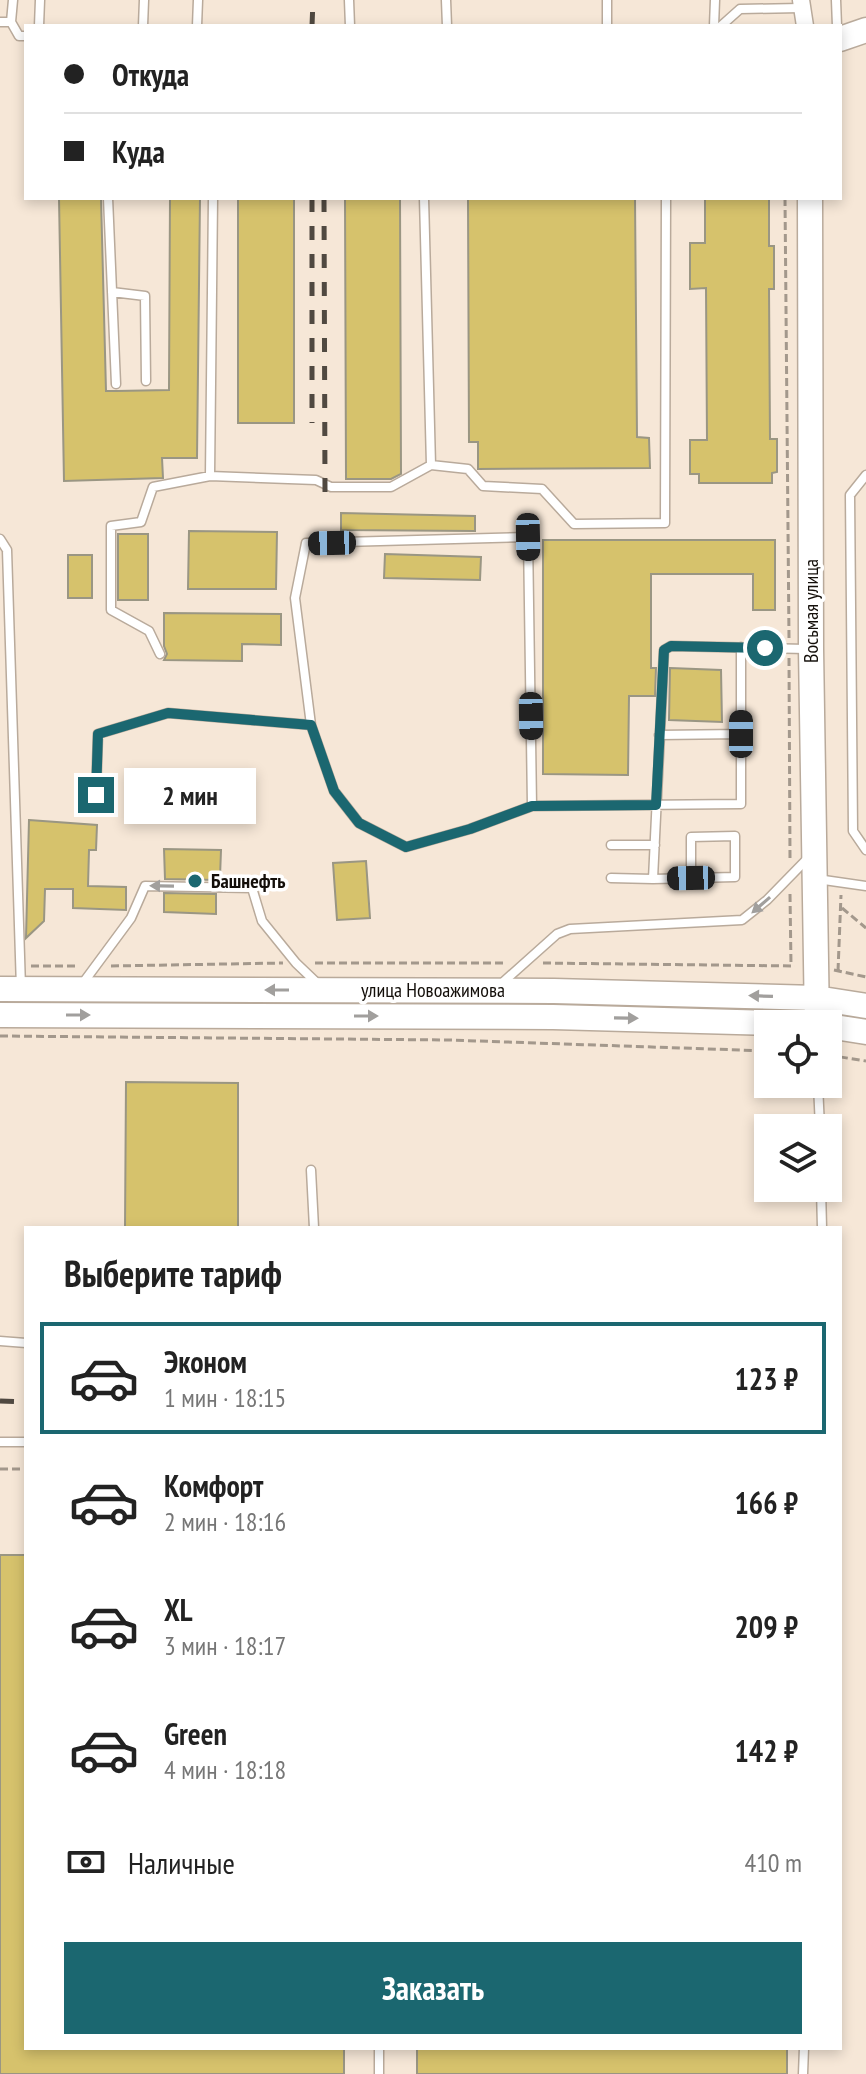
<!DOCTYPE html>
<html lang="ru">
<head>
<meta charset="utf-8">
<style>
	:root { --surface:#fff; --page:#f2f2f2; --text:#222; --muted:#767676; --line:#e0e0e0; --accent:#1b6770 }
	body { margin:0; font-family:"PT Sans Narrow",sans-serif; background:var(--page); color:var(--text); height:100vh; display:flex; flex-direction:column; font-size:30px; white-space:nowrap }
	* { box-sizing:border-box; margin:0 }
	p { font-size:26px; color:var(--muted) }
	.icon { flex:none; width:44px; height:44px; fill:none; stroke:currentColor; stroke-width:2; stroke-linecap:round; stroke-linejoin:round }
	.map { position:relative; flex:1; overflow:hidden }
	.sheet { position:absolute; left:24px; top:1226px; width:818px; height:824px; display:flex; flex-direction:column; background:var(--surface); border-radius:0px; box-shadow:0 4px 12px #0003 }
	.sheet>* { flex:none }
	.guide { position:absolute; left:24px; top:24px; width:818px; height:176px; border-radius:0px; box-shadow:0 4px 12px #0003; display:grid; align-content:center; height:176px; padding:0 40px; background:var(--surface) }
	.tools { position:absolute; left:754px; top:1010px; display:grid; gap:16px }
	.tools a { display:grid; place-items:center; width:88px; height:88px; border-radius:0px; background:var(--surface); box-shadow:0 4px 12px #0003; font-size:40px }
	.end { position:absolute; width:36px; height:36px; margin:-18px; border:10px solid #1b6770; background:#fff; box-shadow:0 0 0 4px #fff }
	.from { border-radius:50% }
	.bubble { position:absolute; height:56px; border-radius:0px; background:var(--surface); box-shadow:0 4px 12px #0003; font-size:26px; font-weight:700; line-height:56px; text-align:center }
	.car { position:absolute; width:24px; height:48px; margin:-24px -12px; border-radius:10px; box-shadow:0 0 6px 2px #0007; background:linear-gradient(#222 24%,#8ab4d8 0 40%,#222 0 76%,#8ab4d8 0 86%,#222 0) }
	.guide b { display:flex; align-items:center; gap:28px; height:76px; font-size:30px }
	.guide b+b { border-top:2px solid var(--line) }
	.guide i { width:20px; height:20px; background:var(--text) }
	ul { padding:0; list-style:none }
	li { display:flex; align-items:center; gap:24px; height:112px; margin:0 16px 12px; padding:0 24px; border:4px solid transparent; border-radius:0px }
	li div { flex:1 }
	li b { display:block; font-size:30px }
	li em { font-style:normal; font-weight:700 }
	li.current { border-color:var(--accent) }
	li>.icon { width:72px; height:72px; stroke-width:1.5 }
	h2 { padding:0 40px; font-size:36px; line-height:96px }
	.pay { display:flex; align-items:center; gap:20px; height:88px; padding:0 40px; font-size:30px }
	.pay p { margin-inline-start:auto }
	.cta { display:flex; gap:16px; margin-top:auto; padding:16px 40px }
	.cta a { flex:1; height:92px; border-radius:0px; background:var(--accent); color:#fff; font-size:32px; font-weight:700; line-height:92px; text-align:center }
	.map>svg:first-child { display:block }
</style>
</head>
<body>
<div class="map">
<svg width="866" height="2074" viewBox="0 0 866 2074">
	<rect width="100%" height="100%" fill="#f6e7d7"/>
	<path fill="#d6c26c" stroke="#9a9683" stroke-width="2" d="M 59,198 L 101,198 L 106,391 L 116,391 L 169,390 L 170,198 L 200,198 L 197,458 L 162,458 L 163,478 L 64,481 Z
		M 238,198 L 294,198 L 294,423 L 238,423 Z
		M 345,198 L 400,198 L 401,474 L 391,479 L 346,479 Z
		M 468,198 L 635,198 L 637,437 L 649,438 L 650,468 L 478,469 L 478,442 L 469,442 Z
		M 705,198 L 769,198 L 769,246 L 774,246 L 774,289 L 769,289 L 770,439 L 777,439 L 777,472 L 772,473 L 772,483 L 699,483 L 699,474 L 690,474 L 690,440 L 707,440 L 706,288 L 690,289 L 690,243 L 705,243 Z
		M 341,513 L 475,516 L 475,531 L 341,530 Z
		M 189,531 L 277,532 L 276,589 L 188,589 Z
		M 118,534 L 148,534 L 148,600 L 118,600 Z
		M 543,540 L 775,540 L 775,610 L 753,610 L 753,574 L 651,574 L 651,668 L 656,668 L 655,696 L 629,696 L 628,775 L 543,774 Z
		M 385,554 L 481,557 L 480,580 L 384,578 Z
		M 68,555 L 92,555 L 92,598 L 68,598 Z
		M 164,613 L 281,614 L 281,645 L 242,644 L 242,661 L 164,660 L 167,654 L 164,646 Z
		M 670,668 L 721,670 L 722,722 L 669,720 Z
		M 29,820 L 97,825 L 96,850 L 89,850 L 88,886 L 126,887 L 126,910 L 73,908 L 73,889 L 45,889 L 44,921 L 26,938 Z
		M 164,849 L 221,850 L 220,877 L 217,877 L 217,880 L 165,879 Z
		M 366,861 L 370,918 L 337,920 L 333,863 Z
		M 164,893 L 216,894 L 216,914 L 164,912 Z
		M 126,1082 L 238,1083 L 238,1228 L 125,1228 Z
		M 0,1555 L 26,1555 L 26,2048 L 344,2048 L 344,2074 L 0,2074 Z
		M 417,2048 L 787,2048 L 787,2074 L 417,2074 Z"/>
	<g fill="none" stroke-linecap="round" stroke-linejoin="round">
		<defs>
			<path id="lane" d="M 349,0 L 350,26
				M 446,0 L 447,26
				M 607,0 L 607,26
				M 836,0 L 837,26
				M 0,22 L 11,22 L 19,36 L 26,36
				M 11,22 L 13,0
				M 39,26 L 40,0
				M 143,26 L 144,0
				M 197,26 L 198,0
				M 714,26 L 715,0
				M 721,26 L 740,9 L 801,8
				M 108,198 L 116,384
				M 424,198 L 431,465
				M 112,292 L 145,296 L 146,381
				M 866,475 L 850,495 L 853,831 L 866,850
				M 210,476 L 316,480 L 331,487 L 391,487 L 431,465 L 468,469 L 483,486 L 542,489 L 574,524 L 665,523 L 666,198
				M 0,539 L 7,550 L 21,988
				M 160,654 L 149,631 L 111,610 L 111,526 L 141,522 L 153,487 L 210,476 L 213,198
				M 659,735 L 741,734
				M 96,795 L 98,734 L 168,713 L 311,725
				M 532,806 L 470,829 L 406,847 L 359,823 L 334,791 L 311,725 L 295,598 L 306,543 L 528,537 L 532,806 L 741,804 L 741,647
				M 611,845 L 655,845
				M 611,878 L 653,879
				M 691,878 L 691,837 L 735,836 L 735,877 L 653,879 L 664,650 L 671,646 L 806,649
				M 817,879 L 866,886
				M 83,983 L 131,918 L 145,886 L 252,888 L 262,921 L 296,963 L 318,984
				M 501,984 L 557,934 L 570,929 L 742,920 L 767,900 L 810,856
				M 818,1084 L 820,1128
				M 311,1170 L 314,1228
				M 821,1188 L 822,1228
				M 0,1341 L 26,1343
				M 0,1442 L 26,1442
				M 379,2074 L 379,2048
				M 803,2074 L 804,2048"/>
			<path id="street" d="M 801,0 L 805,26"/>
			<path id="secondary" d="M 840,39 L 866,30
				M 810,198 L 811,649 L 817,1024
				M 0,989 L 554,991 L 816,998 L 866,1006
				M 0,1015 L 553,1017 L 805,1024
				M 828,1026 L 866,1032"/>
		</defs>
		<use href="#lane" stroke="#b9aa9b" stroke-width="11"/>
		<use href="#street" stroke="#b9aa9b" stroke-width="19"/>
		<use href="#secondary" stroke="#b9aa9b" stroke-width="27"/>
		<path stroke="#a3988c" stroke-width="3" stroke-dasharray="8 4" stroke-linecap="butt" d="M 785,198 L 789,638
			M 789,658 L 790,858
			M 790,894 L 791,966
			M 842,908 L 866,928
			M 315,963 L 507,963
			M 543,963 L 795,966
			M 31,966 L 79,966
			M 111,966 L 283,963
			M 834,970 L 866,977
			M 838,971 L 841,895
			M 0,1036 L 449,1040 L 768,1051
			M 828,1055 L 866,1061
			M 0,1469 L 26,1469"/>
		<use href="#lane" stroke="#fff" stroke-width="8"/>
		<use href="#street" stroke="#fff" stroke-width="16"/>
		<use href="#secondary" stroke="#fff" stroke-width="24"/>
		<path stroke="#504941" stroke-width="5" stroke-dasharray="14 14" stroke-linecap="butt" d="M 312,26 L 313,0
			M 312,198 L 312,423
			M 324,198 L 325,492
			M 0,1401 L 26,1402"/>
	</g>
	<defs><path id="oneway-solid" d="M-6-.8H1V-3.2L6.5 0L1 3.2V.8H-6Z" transform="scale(2)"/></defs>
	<g fill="#a19f9d">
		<use href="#oneway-solid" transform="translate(162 886) rotate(-179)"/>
		<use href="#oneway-solid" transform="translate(761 905) rotate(139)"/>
		<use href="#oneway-solid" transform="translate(277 990) rotate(-180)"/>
		<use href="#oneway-solid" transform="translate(761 996) rotate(-178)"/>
		<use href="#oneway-solid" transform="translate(78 1015)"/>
		<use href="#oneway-solid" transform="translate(366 1016)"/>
		<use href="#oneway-solid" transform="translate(626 1018) rotate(1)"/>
	</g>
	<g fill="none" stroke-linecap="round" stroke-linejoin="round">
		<path stroke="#1b6770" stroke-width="10" d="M 96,795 L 98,734 L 168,713 L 311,725 L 334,791 L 359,823 L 406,847 L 470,829 L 532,806 L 656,805 L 664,650 L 671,646 L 765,648"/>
	</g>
	<circle fill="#1b6770" stroke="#fff" stroke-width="3" cx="195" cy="881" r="8"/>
	<g text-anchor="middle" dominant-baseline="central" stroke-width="7" stroke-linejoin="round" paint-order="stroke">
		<g font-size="20" fill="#130e09" stroke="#fff">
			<text transform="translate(811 611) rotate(-90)">Восьмая улица</text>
			<text x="433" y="990">улица Новоажимова</text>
		</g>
		<g font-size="20" font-weight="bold" fill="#130e09" stroke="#fff" text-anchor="start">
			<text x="211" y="881">Башнефть</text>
		</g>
	</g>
</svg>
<div class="tools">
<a><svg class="icon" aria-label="locate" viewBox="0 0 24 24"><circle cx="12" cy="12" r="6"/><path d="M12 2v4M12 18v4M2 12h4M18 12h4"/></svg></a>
<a><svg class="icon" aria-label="layers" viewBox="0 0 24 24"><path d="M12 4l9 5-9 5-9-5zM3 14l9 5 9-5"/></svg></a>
</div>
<i class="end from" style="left:765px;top:648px"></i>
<i class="end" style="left:96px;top:795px"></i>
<div class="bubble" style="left:124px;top:768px;width:132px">2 мин</div>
<i class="car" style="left:528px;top:537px;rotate:179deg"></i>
<i class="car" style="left:332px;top:543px;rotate:269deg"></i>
<i class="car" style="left:531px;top:716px;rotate:179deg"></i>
<i class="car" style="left:741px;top:734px;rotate:0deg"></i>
<i class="car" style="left:691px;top:878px;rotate:269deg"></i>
<div class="guide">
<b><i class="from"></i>Откуда</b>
<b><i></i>Куда</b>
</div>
<section class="sheet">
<h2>Выберите тариф</h2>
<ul>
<li class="current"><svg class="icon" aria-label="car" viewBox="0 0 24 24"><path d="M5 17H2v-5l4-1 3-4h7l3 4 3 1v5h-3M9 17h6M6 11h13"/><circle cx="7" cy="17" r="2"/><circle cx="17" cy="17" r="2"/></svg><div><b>Эконом</b><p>1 мин · 18:15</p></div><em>123 ₽</em></li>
<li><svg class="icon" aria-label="car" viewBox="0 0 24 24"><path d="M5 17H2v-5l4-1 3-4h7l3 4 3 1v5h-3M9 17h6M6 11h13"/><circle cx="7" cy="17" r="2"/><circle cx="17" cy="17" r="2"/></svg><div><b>Комфорт</b><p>2 мин · 18:16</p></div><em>166 ₽</em></li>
<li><svg class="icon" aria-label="car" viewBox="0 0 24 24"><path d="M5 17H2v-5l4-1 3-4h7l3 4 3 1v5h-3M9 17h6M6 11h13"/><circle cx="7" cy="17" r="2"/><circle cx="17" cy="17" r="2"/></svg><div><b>XL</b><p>3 мин · 18:17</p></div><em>209 ₽</em></li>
<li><svg class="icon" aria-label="car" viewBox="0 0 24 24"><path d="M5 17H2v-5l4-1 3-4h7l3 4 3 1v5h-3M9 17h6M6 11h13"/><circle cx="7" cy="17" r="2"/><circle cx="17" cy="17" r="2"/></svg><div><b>Green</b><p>4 мин · 18:18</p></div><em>142 ₽</em></li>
</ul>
<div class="pay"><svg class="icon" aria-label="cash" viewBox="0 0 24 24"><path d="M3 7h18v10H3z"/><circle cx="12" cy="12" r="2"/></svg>Наличные<p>410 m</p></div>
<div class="cta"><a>Заказать</a></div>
</section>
</div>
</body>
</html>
